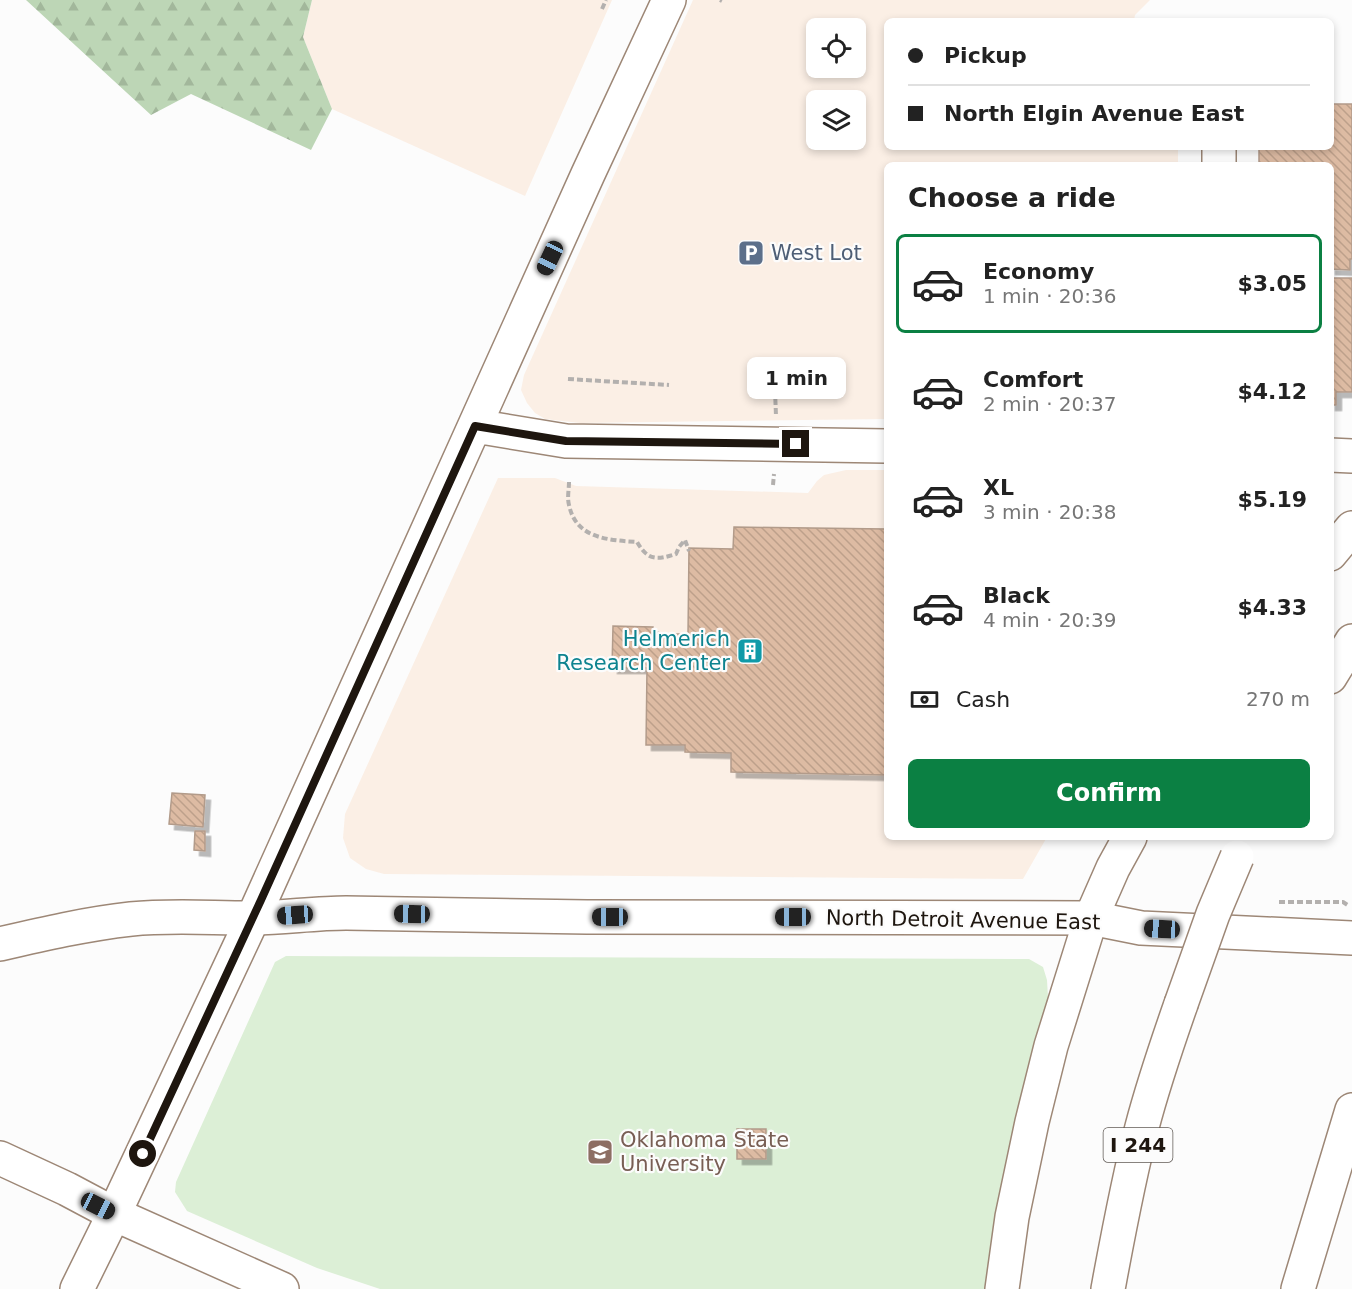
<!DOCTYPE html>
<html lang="en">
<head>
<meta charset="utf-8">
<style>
	:root { --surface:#fff; --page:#f6f6f6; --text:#222; --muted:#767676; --line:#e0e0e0; --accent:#0b8043 }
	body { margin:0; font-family:"DejaVu Sans",sans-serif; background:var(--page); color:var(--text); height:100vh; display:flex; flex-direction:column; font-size:22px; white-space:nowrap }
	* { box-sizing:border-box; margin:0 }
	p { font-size:20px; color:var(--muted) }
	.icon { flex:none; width:33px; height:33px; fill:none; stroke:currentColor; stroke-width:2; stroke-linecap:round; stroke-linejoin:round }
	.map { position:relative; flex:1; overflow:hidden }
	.sheet { position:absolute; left:884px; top:162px; width:450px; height:678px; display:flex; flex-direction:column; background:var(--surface); border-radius:9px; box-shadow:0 3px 9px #0003 }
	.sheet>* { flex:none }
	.top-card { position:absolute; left:884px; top:18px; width:450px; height:132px; border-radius:9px; box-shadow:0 3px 9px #0003; display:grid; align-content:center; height:132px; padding:0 24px; background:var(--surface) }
	.tools { position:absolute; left:806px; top:18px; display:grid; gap:12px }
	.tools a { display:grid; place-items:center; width:60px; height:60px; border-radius:9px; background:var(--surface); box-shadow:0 3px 9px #0003; font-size:30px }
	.end { position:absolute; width:27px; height:27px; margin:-14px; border:8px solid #1e160f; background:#fff; box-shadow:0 0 0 3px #fff }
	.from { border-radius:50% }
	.bubble { position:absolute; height:42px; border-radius:9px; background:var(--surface); box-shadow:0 3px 9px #0003; font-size:20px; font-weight:700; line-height:42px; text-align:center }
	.car { position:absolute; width:18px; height:36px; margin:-18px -9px; border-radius:8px; box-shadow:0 0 4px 2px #0007; background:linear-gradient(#222 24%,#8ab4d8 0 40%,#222 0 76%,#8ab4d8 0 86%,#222 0) }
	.top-card b { display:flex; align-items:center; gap:21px; height:57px; font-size:22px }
	.top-card b+b { border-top:2px solid var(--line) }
	.top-card i { width:15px; height:15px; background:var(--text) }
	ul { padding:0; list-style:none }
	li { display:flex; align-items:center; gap:18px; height:99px; margin:0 12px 9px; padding:0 12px; border:3px solid transparent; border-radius:9px }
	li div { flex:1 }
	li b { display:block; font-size:22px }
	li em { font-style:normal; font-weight:700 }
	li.active { border-color:var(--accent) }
	li>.icon { width:54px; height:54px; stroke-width:1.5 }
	h2 { padding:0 24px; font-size:27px; line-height:72px }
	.pay { display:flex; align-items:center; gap:15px; height:66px; padding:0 24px; font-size:22px }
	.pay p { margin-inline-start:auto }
	.action { display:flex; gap:12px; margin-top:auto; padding:12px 24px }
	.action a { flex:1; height:69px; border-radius:9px; background:var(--accent); color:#fff; font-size:24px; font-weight:700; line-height:69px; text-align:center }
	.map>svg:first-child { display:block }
</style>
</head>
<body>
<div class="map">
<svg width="1352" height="1289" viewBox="0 0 1352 1289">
	<defs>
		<pattern id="forest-firs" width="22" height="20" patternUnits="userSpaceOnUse" patternTransform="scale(1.5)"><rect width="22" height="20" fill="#bdd6b6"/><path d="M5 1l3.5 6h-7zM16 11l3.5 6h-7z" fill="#a2b79b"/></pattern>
		<pattern id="building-back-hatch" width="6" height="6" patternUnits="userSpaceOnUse" patternTransform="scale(1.5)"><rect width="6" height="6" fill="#ddbba3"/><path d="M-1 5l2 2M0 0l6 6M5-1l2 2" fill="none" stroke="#bda08b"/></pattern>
		<filter id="shadow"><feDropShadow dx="5.5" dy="5.5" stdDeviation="0" flood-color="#0004"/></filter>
	</defs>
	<rect width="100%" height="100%" fill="#fcfcfc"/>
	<path fill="#fbefe5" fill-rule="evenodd" d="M 312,0 L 612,0 L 525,196 L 332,109 L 303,37 Z
		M 693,0 L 1150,0 L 1135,15 L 1134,21 L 886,21 L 886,147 L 1178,147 L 1178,165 L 886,165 L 886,419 L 580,423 L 545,419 L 535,413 L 527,403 L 521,390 L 524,375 ZM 855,28 L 855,68 L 816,68 L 816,28 ZM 816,100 L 855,100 L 855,140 L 816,140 Z
		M 846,470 L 886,470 L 886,837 L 1047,837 L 1023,879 L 384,874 L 366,869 L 350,858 L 343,838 L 345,814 L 498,478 L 555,478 L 576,486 L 808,493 L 817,481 L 824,475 Z"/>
	<path fill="#dcefd6" d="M 286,956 L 1029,959 L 1043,967 L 1047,980 L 1048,998 L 1036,1038 L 1016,1122 L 987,1289 L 380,1289 L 317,1268 L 187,1211 L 175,1192 L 176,1182 L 275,962 Z"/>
	<path fill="url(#forest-firs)" d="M 26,0 L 312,0 L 303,37 L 332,109 L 311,150 L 191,94 L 151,115 Z"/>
	<path fill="url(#building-back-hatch)" stroke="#b29b8a" stroke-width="1.5" filter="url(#shadow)" d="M 1330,104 L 1352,104 L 1352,259 L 1350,259 L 1350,270 L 1330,269 L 1330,165 L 1259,165 L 1259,147 L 1330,147 Z
		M 1330,278 L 1352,278 L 1352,392 L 1336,392 L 1336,405 L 1330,405 Z
		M 734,527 L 886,529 L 886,775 L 731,772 L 731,753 L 685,752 L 685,745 L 646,745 L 647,668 L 612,668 L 613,626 L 653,627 L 653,634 L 688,634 L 689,548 L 733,549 Z
		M 172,793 L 205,795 L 203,827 L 169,824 Z
		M 195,831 L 205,831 L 205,851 L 194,850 Z
		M 737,1129 L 766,1129 L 766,1159 L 737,1159 Z"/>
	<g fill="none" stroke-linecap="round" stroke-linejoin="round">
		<defs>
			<path id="minor" d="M 1219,165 L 1219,147
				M 475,426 L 566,441 L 886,446
				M 1330,455 L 1352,456
				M 77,1289 L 114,1214 L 253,918 L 588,174 L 669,0"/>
			<path id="major" d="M 0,944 C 43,934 86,924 131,919 C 170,915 210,918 250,918 C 282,918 314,913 346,913 L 587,917 L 1091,918 L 1141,928 L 1352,938
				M 0,1158 L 67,1189 L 114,1214 L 282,1289"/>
			<path id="highway" d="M 1330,554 L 1352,528
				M 1330,677 L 1352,641
				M 1002,1289 L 1012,1217 L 1032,1122 L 1051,1046 L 1091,918 L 1113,868 L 1130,837
				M 1108,1289 C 1118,1235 1128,1180 1142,1127 C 1153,1085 1167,1044 1181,1004
				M 1298,1289 L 1352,1110"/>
		</defs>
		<use href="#minor" stroke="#9d8776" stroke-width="36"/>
		<use href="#major" stroke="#9d8776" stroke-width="36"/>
		<use href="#highway" stroke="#9d8776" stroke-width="36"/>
		<path stroke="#b3b0ae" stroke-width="4" stroke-dasharray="6 3" stroke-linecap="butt" d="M 720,0 L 722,1
			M 602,9 L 606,0
			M 568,379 L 669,385
			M 775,390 L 776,416
			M 569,482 C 569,489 567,498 569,505 C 576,539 609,540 637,542 C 648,561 657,560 676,554 L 679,547 L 685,540 L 689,551
			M 773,485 L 774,474
			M 1279,902 L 1343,902 L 1349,906"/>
		<use href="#minor" stroke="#fff" stroke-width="33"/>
		<use href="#major" stroke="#fff" stroke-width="33"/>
		<use href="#highway" stroke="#fff" stroke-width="33"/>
		<defs>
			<path id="highway-bridge" d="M 1181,1004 L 1213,914 L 1237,857"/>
		</defs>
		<use href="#highway-bridge" stroke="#9d8776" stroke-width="36" stroke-linecap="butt"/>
		<use href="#highway-bridge" stroke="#fff" stroke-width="33"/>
	</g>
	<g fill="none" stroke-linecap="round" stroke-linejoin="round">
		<path stroke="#1e160f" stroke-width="8" d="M 143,1154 L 261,900 L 475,426 L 566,441 L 796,444"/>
	</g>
	<defs>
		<symbol id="parking-square" viewBox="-11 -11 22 22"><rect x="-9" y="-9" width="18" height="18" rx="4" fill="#5c6f8a" stroke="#fcfcfc"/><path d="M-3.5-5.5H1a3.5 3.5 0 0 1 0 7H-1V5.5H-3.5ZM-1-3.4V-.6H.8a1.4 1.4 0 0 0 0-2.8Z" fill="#fff"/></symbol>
		<symbol id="building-square" viewBox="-11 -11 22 22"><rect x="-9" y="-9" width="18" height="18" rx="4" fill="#0f9aa8" stroke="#fcfcfc"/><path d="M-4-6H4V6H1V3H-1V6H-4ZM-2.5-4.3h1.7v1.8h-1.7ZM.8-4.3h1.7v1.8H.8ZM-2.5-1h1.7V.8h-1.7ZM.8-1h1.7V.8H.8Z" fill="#fff"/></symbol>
		<symbol id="university-square" viewBox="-11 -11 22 22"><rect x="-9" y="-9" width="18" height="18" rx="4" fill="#8d6e63" stroke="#fcfcfc"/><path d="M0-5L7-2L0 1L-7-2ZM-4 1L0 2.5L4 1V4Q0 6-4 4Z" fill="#fff"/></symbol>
	</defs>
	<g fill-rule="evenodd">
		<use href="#parking-square" x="736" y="238" width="30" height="30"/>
		<use href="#building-square" x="735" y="636" width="30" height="30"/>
		<use href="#university-square" x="585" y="1137" width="30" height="30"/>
	</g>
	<g text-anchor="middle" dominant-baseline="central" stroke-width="4.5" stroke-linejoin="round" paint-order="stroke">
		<rect fill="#fcfcfc" stroke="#615b56" stroke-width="1.5" x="1103.5" y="1128" width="69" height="34" rx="4.5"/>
		<g font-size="20" font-weight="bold" fill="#1e160f">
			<text x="1138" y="1145">I 244</text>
		</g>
		<g font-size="21" fill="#4e5e75" stroke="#fcfcfc" text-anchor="start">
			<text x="771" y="253">West Lot</text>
		</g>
		<g font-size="21" fill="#0d838f" stroke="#fcfcfc" text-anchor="end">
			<text x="730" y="639">Helmerich<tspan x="730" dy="24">Research Center</tspan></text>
		</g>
		<g font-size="21" fill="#1e160f" stroke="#fcfcfc">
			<text transform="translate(963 920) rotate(1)">North Detroit Avenue East</text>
		</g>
		<g font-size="21" fill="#785e54" stroke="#fcfcfc" text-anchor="start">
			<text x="620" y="1140">Oklahoma State<tspan x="620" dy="24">University</tspan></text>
		</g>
	</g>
</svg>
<div class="tools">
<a><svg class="icon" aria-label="locate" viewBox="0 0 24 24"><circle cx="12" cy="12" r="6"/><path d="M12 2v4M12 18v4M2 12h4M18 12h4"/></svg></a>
<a><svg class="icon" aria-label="layers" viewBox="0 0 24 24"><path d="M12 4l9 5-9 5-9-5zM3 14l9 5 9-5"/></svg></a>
</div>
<i class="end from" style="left:143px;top:1154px"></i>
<i class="end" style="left:796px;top:444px"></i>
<div class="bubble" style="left:747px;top:357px;width:99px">1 min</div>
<i class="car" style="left:550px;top:258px;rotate:205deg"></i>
<i class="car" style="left:412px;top:914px;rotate:271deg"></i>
<i class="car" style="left:295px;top:915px;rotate:266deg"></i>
<i class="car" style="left:610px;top:917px;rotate:270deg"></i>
<i class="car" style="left:793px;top:917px;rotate:270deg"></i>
<i class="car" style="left:1162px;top:929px;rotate:273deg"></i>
<i class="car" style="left:98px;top:1206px;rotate:117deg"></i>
<div class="top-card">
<b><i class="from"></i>Pickup</b>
<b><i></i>North Elgin Avenue East</b>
</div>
<section class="sheet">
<h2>Choose a ride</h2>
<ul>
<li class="active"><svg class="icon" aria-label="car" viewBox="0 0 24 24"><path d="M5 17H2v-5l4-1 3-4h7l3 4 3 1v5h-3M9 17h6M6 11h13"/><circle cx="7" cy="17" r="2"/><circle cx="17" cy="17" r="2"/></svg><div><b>Economy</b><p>1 min · 20:36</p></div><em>$3.05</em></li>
<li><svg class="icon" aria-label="car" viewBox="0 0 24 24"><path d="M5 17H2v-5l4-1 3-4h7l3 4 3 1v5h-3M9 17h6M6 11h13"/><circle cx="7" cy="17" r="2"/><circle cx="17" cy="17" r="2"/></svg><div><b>Comfort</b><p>2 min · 20:37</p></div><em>$4.12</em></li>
<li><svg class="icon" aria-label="car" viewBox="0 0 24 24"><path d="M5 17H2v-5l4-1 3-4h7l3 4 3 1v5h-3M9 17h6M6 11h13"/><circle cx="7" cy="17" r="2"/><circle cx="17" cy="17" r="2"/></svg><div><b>XL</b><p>3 min · 20:38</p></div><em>$5.19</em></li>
<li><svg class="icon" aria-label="car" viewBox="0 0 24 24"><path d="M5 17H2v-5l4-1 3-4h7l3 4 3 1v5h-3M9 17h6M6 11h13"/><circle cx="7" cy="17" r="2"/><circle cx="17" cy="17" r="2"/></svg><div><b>Black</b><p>4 min · 20:39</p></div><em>$4.33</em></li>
</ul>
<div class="pay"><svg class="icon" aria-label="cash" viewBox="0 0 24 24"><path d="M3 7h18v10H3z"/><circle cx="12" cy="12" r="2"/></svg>Cash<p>270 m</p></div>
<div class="action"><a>Confirm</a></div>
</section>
</div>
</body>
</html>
